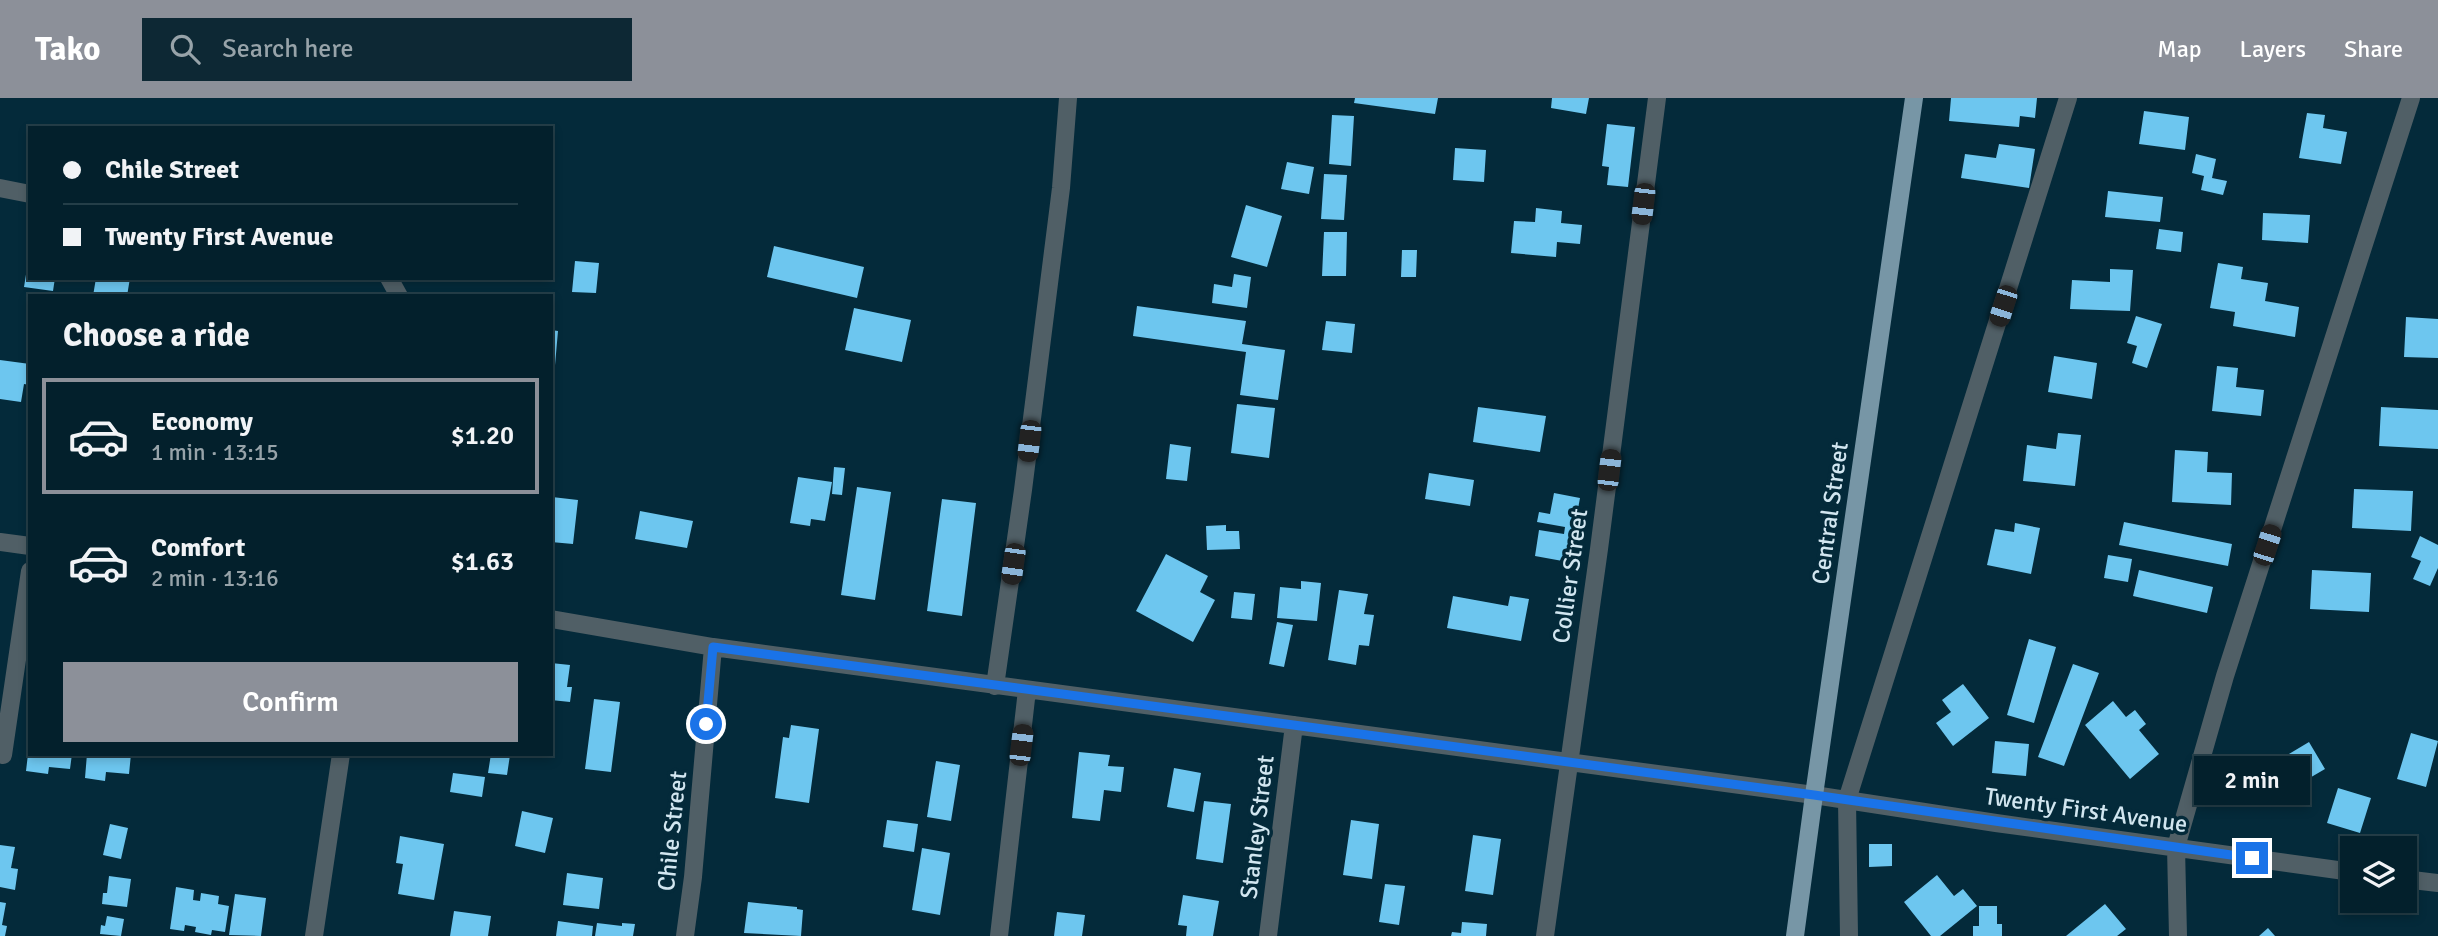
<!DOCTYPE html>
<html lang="en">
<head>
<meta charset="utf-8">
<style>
	:root { --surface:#03202c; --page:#0d2834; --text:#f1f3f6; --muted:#97a3a9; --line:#243e48; --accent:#8c9099 }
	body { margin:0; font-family:Signika,sans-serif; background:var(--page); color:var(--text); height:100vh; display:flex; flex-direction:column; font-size:26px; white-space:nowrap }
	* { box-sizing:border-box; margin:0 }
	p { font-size:23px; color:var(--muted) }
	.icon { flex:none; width:38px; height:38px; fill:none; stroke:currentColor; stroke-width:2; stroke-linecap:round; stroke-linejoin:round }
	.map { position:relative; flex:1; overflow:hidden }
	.panel { position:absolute; left:28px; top:196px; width:525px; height:462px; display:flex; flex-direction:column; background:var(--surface); border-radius:0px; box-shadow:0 4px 10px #0003,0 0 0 2px var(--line) }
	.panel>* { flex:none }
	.banner { position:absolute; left:28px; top:28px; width:525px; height:154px; border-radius:0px; box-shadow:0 4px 10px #0003,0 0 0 2px var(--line); display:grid; align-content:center; height:154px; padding:0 35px; background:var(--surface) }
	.tools { position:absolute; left:2340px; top:738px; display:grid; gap:14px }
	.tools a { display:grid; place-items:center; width:77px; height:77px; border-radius:0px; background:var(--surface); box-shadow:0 4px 10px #0003,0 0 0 2px var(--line); font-size:35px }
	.end { position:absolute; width:32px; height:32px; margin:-16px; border:9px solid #1a73e8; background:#fff; box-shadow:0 0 0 4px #fff }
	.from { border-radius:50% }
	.bubble { position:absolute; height:49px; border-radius:0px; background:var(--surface); box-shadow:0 4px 10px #0003,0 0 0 2px var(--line); font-size:23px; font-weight:600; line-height:49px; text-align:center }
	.car { position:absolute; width:21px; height:42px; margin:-21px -10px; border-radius:9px; box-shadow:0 0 5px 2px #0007; background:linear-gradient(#222 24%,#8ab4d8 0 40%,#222 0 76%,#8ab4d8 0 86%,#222 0) }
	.banner b { display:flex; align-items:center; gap:24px; height:66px; font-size:26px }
	.banner b+b { border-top:2px solid var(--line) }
	.banner i { width:18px; height:18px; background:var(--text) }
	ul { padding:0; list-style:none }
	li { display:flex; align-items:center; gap:21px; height:116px; margin:0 14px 10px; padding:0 21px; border:4px solid transparent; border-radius:0px }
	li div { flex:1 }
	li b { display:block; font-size:26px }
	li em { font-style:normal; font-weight:600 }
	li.active { border-color:var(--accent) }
	li>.icon { width:63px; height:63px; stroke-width:1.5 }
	h2 { padding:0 35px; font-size:32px; line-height:84px }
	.cta { display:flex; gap:14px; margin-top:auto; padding:14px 35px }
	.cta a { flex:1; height:80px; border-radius:0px; background:var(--accent); color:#fff; font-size:28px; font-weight:600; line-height:80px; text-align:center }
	header { display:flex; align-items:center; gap:42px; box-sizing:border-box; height:98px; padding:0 35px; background:var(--accent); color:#fff }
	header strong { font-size:33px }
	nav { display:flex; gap:38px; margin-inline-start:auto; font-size:24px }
	.search { width:490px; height:63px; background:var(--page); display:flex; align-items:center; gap:18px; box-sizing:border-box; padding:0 24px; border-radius:0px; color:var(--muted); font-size:26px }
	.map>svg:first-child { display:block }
</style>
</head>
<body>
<header>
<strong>Tako</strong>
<div class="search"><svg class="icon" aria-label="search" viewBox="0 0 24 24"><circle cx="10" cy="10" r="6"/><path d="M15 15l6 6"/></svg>Search here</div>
<nav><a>Map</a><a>Layers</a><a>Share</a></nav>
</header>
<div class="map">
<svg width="2438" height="838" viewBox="0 0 2438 838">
	<rect width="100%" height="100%" fill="#042a3a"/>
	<path fill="#6dc6ef" d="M 1355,0 L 1438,0 L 1435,16 L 1354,5 Z
		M 1552,0 L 1589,0 L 1586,16 L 1551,10 Z
		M 1951,0 L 2037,0 L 2035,20 L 2020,18 L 2019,29 L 1949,23 Z
		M 2144,13 L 2189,19 L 2185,52 L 2139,46 Z
		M 2307,15 L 2325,17 L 2323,30 L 2347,34 L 2341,66 L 2299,60 Z
		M 1332,17 L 1354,18 L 1351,68 L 1329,66 Z
		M 1607,26 L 1635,29 L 1628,89 L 1607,87 L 1609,69 L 1602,68 Z
		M 1999,46 L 2035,51 L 2029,90 L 1961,80 L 1965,56 L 1996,60 Z
		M 1455,50 L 1486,52 L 1484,84 L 1453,82 Z
		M 2196,56 L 2216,61 L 2212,80 L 2227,83 L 2223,97 L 2201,92 L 2204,78 L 2192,75 Z
		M 1287,64 L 1314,69 L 1309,96 L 1281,91 Z
		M 1324,76 L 1347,77 L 1344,122 L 1321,121 Z
		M 2108,93 L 2163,99 L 2160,124 L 2105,119 Z
		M 1246,107 L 1282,118 L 1267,169 L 1231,159 Z
		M 1536,110 L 1562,113 L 1561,125 L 1582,127 L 1580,146 L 1557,144 L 1556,159 L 1511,155 L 1514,123 L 1535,124 Z
		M 2263,115 L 2310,117 L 2308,145 L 2262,142 Z
		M 2159,131 L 2183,134 L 2181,154 L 2156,151 Z
		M 1324,134 L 1347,134 L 1346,178 L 1322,178 Z
		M 774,148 L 864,169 L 857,200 L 767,179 Z
		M 1402,152 L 1417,152 L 1416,179 L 1401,179 Z
		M 575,163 L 599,165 L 596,195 L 572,194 Z
		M 28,164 L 30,180 L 55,180 L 53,193 L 24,189 Z
		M 2218,165 L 2243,169 L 2241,181 L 2268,185 L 2265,203 L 2299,209 L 2295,239 L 2233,228 L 2235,214 L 2210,210 Z
		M 2110,171 L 2133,172 L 2130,213 L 2070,211 L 2072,182 L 2110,184 Z
		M 1234,176 L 1251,179 L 1247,210 L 1212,205 L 1214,186 L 1232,189 Z
		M 96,180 L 130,180 L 127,198 L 93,198 Z
		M 1137,208 L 1246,223 L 1242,246 L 1285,252 L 1278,302 L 1240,297 L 1246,254 L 1133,238 Z
		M 854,210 L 911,222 L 902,264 L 845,252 Z
		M 2136,218 L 2162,226 L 2147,270 L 2132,265 L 2137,248 L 2127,245 Z
		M 2406,219 L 2438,221 L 2438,260 L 2404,259 Z
		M 1326,223 L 1355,226 L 1352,255 L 1322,252 Z
		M 551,232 L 558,233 L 553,290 L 551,290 Z
		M 2054,258 L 2097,265 L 2092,301 L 2048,294 Z
		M 0,262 L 30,266 L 30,287 L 24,286 L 21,304 L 0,301 Z
		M 2217,268 L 2238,270 L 2236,289 L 2264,292 L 2261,318 L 2212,313 Z
		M 1237,306 L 1275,310 L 1269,360 L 1231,355 Z
		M 1478,309 L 1546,318 L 1540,354 L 1473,344 Z
		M 2381,309 L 2438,312 L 2438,351 L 2379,348 Z
		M 2058,335 L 2081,337 L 2075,388 L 2023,383 L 2027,347 L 2056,351 Z
		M 1170,346 L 1191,349 L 1187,383 L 1166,381 Z
		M 2175,352 L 2208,354 L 2207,374 L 2232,375 L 2231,407 L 2172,404 Z
		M 834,369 L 845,370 L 842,397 L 832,396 Z
		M 1429,375 L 1474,382 L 1470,408 L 1425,401 Z
		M 798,379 L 832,384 L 825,423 L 811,421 L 810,428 L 790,425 Z
		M 857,389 L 891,394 L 875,502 L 841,497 Z
		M 2354,391 L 2413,393 L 2411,433 L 2352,430 Z
		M 1554,395 L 1580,400 L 1568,464 L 1535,458 L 1539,432 L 1564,436 L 1565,429 L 1537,424 L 1539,414 L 1550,416 Z
		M 552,399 L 578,402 L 573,446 L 551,444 Z
		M 942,401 L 976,405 L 962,518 L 927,513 Z
		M 640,413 L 693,423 L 687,450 L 635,441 Z
		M 2124,424 L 2232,446 L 2228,468 L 2119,447 Z
		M 2015,425 L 2040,430 L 2031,476 L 1987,467 L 1995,431 L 2014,434 Z
		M 1226,427 L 1226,433 L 1239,433 L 1240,451 L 1207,452 L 1206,428 Z
		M 2420,438 L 2438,447 L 2438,470 L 2430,488 L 2413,481 L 2421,463 L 2411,459 Z
		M 1166,456 L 1208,478 L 1200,494 L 1215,502 L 1193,544 L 1136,513 Z
		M 2108,457 L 2132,461 L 2128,484 L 2104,480 Z
		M 2139,472 L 2213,489 L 2207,515 L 2133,498 Z
		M 2312,472 L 2371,475 L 2369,514 L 2310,511 Z
		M 1301,483 L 1321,485 L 1317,523 L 1277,520 L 1280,489 L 1301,491 Z
		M 1339,492 L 1368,496 L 1364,516 L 1374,517 L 1369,548 L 1359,547 L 1356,567 L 1328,562 Z
		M 1234,494 L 1255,496 L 1252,522 L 1231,520 Z
		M 1453,498 L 1508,508 L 1510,498 L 1529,501 L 1521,543 L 1447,530 Z
		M 1277,524 L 1293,527 L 1284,569 L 1269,566 Z
		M 2029,541 L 2056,549 L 2034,625 L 2007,617 Z
		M 551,565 L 570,567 L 567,589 L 572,589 L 570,604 L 551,602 Z
		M 2073,566 L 2099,575 L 2064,668 L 2038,659 Z
		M 1963,586 L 1989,620 L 1953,648 L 1936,625 L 1951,614 L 1942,602 Z
		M 594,601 L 620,604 L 611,674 L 585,671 Z
		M 2113,603 L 2126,619 L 2135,612 L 2146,626 L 2139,632 L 2159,656 L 2130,681 L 2085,627 Z
		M 791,627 L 819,631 L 809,705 L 775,700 L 783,639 L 789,640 Z
		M 2411,635 L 2438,643 L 2426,689 L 2397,681 Z
		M 1995,643 L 2029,646 L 2026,678 L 1992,675 Z
		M 2309,644 L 2325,671 L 2284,695 L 2269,668 Z
		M 1079,654 L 1110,657 L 1108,668 L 1124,669 L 1121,694 L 1104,692 L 1100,723 L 1072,720 Z
		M 28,656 L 72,656 L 70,671 L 49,669 L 48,676 L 26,673 Z
		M 87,656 L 131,656 L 129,676 L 106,674 L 105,683 L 85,680 Z
		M 491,656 L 510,657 L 507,677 L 488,675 Z
		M 936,663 L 960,667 L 951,723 L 927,719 Z
		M 1174,670 L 1201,675 L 1194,714 L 1167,709 Z
		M 453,675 L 485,679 L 482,699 L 450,694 Z
		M 2338,690 L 2371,700 L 2360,735 L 2327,725 Z
		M 1204,703 L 1231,706 L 1223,765 L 1196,761 Z
		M 522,713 L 553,720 L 545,755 L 515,748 Z
		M 887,722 L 918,726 L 914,754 L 883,749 Z
		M 1351,722 L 1379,726 L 1372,781 L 1343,777 Z
		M 110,726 L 128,730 L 121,761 L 103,757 Z
		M 1473,737 L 1501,741 L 1493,797 L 1465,793 Z
		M 400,738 L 444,746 L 434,802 L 398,796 L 403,766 L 396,765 Z
		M 1869,746 L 1892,746 L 1892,768 L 1869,769 Z
		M 0,747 L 15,749 L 11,770 L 18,771 L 15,792 L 0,789 Z
		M 922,750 L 950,755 L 940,817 L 912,812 Z
		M 567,775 L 603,780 L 599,811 L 563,807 Z
		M 1937,777 L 1954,798 L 1963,791 L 1977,808 L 1940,838 L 1931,838 L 1904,804 Z
		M 109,778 L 131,781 L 127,809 L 102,806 L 103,795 L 107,795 Z
		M 1385,786 L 1405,788 L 1399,827 L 1379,824 Z
		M 176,789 L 194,792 L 193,802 L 200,803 L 201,795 L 219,798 L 218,806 L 229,808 L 225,834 L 212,832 L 211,837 L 195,834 L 196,829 L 185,827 L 184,833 L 170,831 Z
		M 235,796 L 266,800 L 261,838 L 229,837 Z
		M 1183,797 L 1219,803 L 1213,838 L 1186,838 L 1187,828 L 1178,827 Z
		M 0,804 L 6,805 L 2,827 L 7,828 L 5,838 L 0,838 Z
		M 748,804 L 797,809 L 797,811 L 803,812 L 801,838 L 744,835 Z
		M 2105,806 L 2126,831 L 2117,838 L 2066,838 Z
		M 1979,808 L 1997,808 L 1997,826 L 2002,826 L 2002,838 L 1973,838 L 1973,828 L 1979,828 Z
		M 454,813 L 491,818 L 488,838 L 450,838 Z
		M 1057,814 L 1085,817 L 1082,838 L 1054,838 Z
		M 107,818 L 124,821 L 121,838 L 100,836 L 101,827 L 105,828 Z
		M 558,823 L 593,828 L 592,838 L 556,838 Z
		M 1462,824 L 1487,826 L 1486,838 L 1451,838 L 1452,834 L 1461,835 Z
		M 597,825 L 622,828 L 622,825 L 635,826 L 633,838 L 595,838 Z
		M 2268,830 L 2275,838 L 2259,838 Z"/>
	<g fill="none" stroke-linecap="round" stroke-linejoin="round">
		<path stroke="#505f66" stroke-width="18" d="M 0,90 L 30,96
			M 389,180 L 399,198
			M 0,444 L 30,448
			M 551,521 L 713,549 L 1814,697 L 1996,725 L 2352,774
			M 995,588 L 1023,392 L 1061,90 L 1068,0
			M 3,657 L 30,473
			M 2404,781 L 2438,785
			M 314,838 L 341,656
			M 685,838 L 693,779 L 713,549
			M 999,838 L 1027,592
			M 1268,838 L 1294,627
			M 1545,838 L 1599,451 L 1657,0
			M 1849,838 L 1847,702 L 2068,0
			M 2178,838 L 2176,749 L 2225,578 L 2411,0"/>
		<path stroke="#7796a6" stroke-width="18" d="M 1795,838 L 1814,697 L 1914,0"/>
	</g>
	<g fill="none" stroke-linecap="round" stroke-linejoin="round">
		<path stroke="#1a73e8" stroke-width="9" d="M 706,626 L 713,549 L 1814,697 L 2252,760"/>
	</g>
	<g text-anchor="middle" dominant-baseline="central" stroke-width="7" stroke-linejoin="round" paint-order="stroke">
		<g font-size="24" fill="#d2e6f0" stroke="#042a3a">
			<text transform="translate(1830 415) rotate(-82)">Central Street</text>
			<text transform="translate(1570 478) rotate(-82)">Collier Street</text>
			<text transform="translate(2086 712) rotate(8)">Twenty First Avenue</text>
			<text transform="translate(1257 729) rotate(-83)">Stanley Street</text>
			<text transform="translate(672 733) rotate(-84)">Chile Street</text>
		</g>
	</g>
</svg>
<div class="tools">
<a><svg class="icon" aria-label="layers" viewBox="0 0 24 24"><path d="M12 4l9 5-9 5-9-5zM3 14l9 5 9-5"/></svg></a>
</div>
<i class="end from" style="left:706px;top:626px"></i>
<i class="end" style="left:2252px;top:760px"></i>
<div class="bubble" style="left:2194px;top:658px;width:116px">2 min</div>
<i class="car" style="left:1643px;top:106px;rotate:187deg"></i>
<i class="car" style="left:2003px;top:208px;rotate:198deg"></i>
<i class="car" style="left:1029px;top:343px;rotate:187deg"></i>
<i class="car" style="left:1609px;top:372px;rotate:7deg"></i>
<i class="car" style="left:2267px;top:447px;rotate:18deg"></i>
<i class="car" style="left:1013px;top:466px;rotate:188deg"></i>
<i class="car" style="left:1021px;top:647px;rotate:7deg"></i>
<div class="banner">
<b><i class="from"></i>Chile Street</b>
<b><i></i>Twenty First Avenue</b>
</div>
<section class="panel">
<h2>Choose a ride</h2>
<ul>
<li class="active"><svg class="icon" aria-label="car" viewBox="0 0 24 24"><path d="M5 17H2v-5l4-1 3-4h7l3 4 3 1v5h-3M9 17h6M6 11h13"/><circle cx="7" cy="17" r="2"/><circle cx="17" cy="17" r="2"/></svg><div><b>Economy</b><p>1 min · 13:15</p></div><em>$1.20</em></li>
<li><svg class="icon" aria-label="car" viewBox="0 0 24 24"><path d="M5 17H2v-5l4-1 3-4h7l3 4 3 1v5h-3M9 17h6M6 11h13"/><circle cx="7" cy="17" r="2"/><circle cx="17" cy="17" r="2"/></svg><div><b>Comfort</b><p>2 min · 13:16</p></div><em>$1.63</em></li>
</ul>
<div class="cta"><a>Confirm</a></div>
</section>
</div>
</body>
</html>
